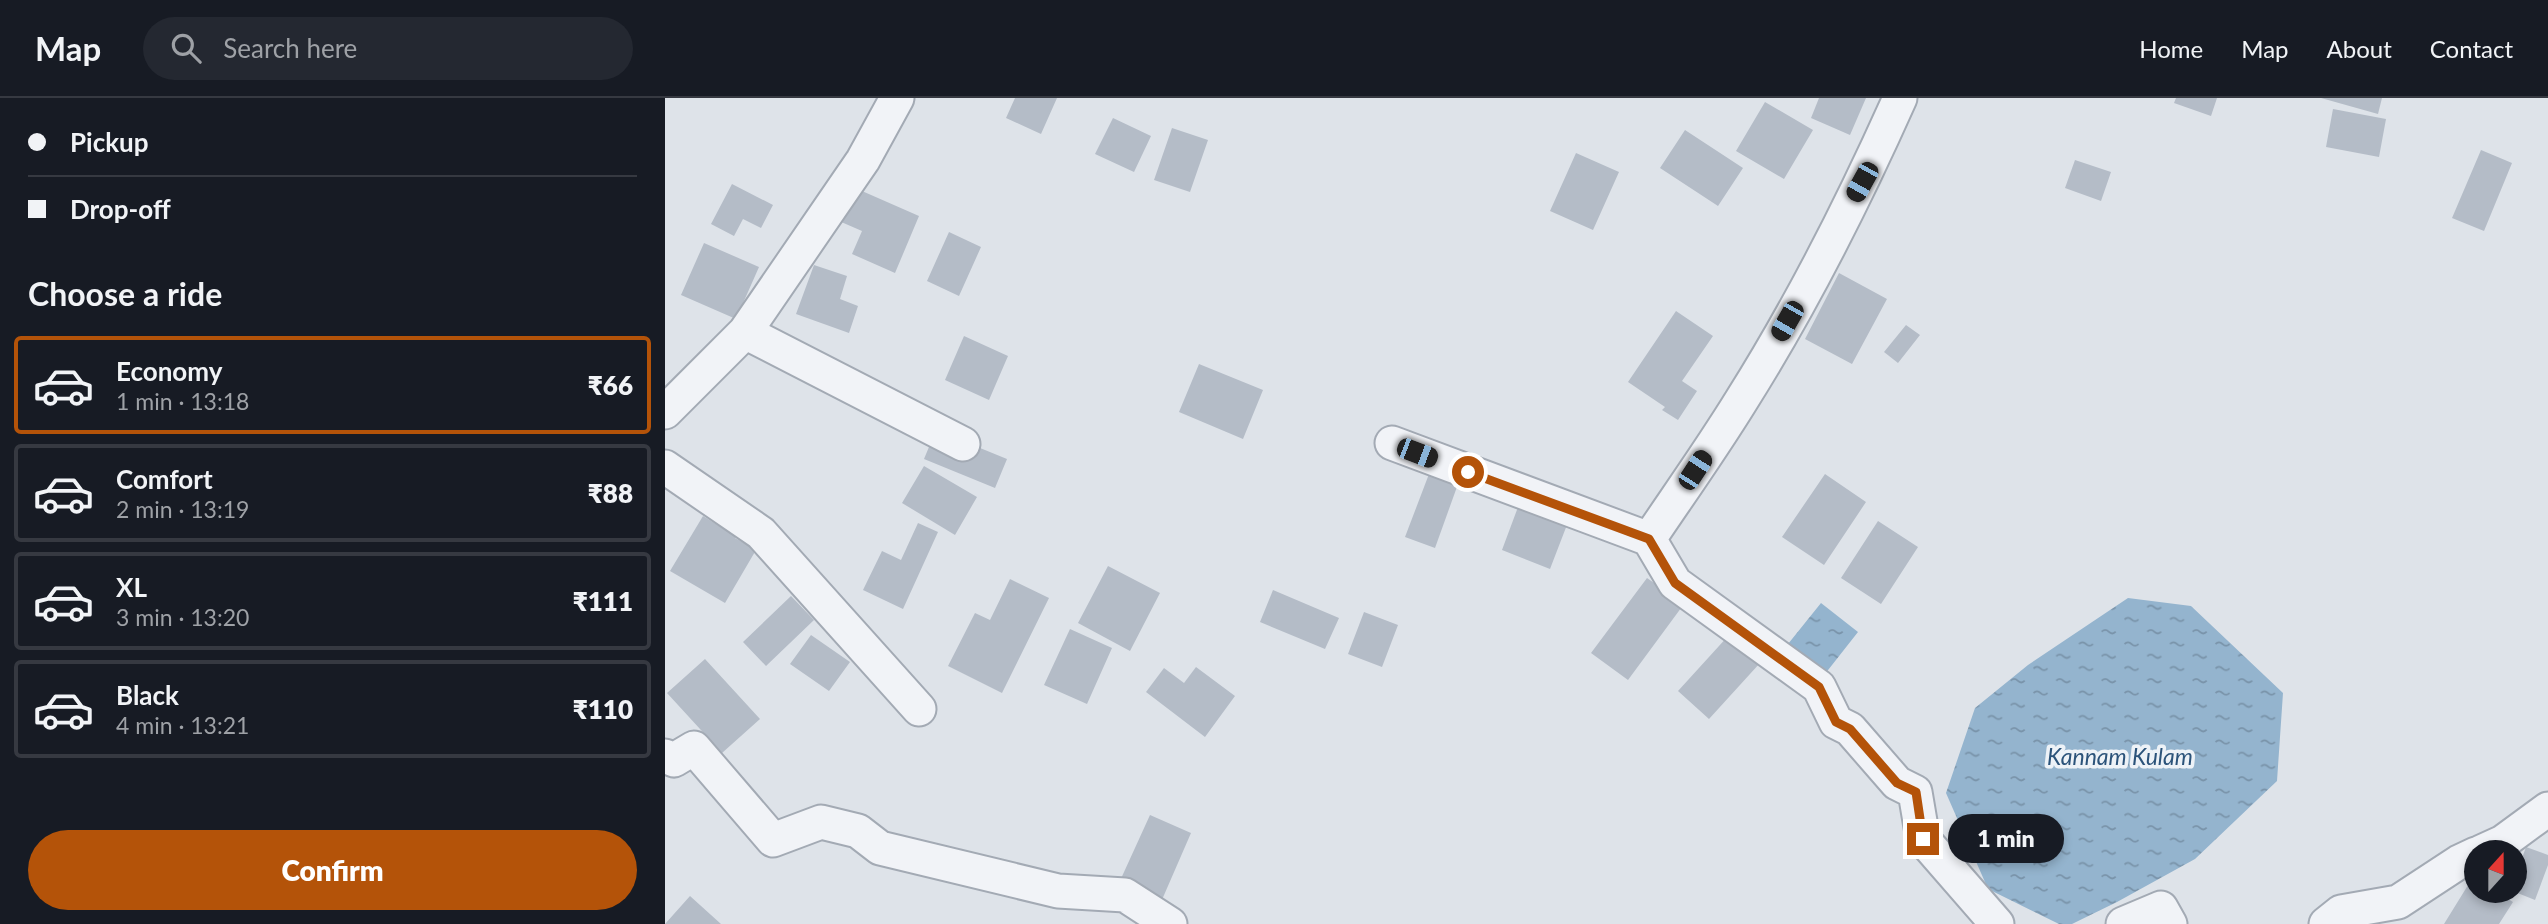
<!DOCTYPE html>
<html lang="en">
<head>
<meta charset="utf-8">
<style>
	:root { --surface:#171b24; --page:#242831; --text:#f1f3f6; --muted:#9ea1a6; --line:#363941; --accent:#b45309 }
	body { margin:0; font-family:Lato,sans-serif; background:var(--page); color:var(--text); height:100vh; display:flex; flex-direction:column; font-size:26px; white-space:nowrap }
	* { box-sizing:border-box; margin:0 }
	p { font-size:23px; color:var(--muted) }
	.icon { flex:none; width:38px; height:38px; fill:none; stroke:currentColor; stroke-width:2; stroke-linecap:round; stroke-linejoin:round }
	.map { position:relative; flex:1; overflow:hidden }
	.drawer { display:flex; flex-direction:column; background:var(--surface); width:665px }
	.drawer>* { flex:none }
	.banner { display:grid; align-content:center; height:154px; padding:0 28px; background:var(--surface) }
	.needle { width:46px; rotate:21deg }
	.fabs { position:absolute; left:1799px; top:742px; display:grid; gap:14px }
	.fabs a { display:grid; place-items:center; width:63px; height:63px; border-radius:50%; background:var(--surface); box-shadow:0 4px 10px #0003; font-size:35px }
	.end { position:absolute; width:32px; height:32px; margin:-16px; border:9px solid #b45309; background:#fff; box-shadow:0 0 0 4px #fff }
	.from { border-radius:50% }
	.bubble { position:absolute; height:49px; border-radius:24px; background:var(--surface); box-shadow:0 4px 10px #0003; font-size:23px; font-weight:800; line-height:49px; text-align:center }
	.car { position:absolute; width:21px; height:42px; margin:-21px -10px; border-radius:9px; box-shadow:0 0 5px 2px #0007; background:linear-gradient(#222 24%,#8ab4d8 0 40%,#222 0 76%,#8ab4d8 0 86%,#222 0) }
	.banner b { display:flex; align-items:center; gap:24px; height:66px; font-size:26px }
	.banner b+b { border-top:2px solid var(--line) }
	.banner i { width:18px; height:18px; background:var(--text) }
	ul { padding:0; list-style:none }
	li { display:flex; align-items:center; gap:21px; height:98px; margin:0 14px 10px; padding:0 14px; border:4px solid var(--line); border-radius:7px }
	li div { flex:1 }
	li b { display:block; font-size:26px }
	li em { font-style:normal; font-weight:800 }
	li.current { border-color:var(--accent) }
	li>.icon { width:63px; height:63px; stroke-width:1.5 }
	h2 { padding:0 28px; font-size:32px; line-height:84px }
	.button { display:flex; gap:14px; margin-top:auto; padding:14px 28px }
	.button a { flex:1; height:80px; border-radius:42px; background:var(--accent); color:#fff; font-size:28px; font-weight:800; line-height:80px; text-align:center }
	header { display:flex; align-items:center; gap:42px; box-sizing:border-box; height:98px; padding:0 35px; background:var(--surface); border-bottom:2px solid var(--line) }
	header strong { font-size:33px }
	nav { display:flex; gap:38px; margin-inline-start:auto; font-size:24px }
	.search { width:490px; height:63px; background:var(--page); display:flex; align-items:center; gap:18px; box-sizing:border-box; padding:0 24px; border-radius:38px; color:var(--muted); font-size:26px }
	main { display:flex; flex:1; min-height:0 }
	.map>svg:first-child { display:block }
</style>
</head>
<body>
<header>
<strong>Map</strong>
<div class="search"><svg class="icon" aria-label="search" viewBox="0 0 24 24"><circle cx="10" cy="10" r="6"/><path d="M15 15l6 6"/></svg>Search here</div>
<nav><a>Home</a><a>Map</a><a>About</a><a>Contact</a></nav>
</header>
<main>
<section class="drawer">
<div class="banner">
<b><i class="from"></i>Pickup</b>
<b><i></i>Drop-off</b>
</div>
<h2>Choose a ride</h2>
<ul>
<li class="current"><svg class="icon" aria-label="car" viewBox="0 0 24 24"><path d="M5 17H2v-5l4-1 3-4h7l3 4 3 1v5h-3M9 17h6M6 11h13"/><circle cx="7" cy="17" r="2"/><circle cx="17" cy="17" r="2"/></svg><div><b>Economy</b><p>1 min · 13:18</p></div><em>₹66</em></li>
<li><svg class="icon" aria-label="car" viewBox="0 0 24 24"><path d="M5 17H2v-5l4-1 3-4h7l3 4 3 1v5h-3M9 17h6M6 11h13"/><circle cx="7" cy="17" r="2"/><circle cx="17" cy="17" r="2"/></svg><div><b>Comfort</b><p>2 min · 13:19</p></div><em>₹88</em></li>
<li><svg class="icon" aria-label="car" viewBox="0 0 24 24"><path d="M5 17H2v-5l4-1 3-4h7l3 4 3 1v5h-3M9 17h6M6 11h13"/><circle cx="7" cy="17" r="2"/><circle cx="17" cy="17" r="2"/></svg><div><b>XL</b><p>3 min · 13:20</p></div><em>₹111</em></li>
<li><svg class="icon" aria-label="car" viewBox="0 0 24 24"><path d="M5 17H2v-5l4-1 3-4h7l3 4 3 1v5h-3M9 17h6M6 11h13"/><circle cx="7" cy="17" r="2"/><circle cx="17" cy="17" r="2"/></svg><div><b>Black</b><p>4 min · 13:21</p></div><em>₹110</em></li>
</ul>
<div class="button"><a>Confirm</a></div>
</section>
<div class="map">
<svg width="1883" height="826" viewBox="0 0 1883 826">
	<defs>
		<pattern id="water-ripples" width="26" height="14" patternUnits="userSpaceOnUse" patternTransform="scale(1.75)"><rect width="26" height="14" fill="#94b4ce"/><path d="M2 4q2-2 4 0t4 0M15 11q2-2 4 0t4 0" fill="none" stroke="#7993a9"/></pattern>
	</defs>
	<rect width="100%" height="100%" fill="#dee3e9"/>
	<path fill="url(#water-ripples)" d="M 1463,500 L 1526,508 L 1618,595 L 1612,683 L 1530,761 L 1452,804 L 1407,826 L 1394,826 L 1323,791 L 1281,695 L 1310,610 L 1363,567 Z
		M 1156,505 L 1193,534 L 1156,581 L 1119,551 Z"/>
	<path fill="#b4bcc7" d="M 350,0 L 392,0 L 376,36 L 341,20 Z
		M 1154,0 L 1201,0 L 1185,37 L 1146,20 Z
		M 1511,0 L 1552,0 L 1546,18 L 1509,5 Z
		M 1656,0 L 1717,0 L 1713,16 Z
		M 1100,4 L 1148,32 L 1119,81 L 1071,53 Z
		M 1668,11 L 1721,21 L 1714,59 L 1661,49 Z
		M 448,20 L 486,38 L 469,74 L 430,56 Z
		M 507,30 L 543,42 L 525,94 L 489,82 Z
		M 1020,32 L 1078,70 L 1053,108 L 995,70 Z
		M 1816,52 L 1847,65 L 1819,133 L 1787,120 Z
		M 911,55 L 954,74 L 928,132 L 885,113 Z
		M 1410,62 L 1446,74 L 1436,103 L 1400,90 Z
		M 67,86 L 108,107 L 96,130 L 78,121 L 69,138 L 46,126 Z
		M 181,86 L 254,118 L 230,175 L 187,156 L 197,133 L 167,120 Z
		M 284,134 L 316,149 L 294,198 L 262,183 Z
		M 39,145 L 94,169 L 71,221 L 16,197 Z
		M 149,167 L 182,178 L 175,201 L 193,208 L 184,235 L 131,216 Z
		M 1174,175 L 1222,201 L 1187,266 L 1140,241 Z
		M 1011,213 L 1048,238 L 1017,283 L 1032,293 L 1013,322 L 997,312 L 1000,309 L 963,284 Z
		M 1241,227 L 1255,237 L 1233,265 L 1219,254 Z
		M 299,238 L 343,258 L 324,302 L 280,282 Z
		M 534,266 L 598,292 L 578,341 L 514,314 Z
		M 271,332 L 342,361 L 330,390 L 259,361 Z
		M 259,368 L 312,399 L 290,437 L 237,405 Z
		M 764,376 L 793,386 L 770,450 L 740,439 Z
		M 1160,376 L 1201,404 L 1159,467 L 1117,439 Z
		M 856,401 L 905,419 L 885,471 L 837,452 Z
		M 64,412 L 80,422 L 70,440 L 91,452 L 60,505 L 5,473 L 38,418 L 54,428 Z
		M 1213,423 L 1253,449 L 1216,506 L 1176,480 Z
		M 253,425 L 273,434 L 238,511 L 198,492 L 217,453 L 236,462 Z
		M 443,468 L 495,495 L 465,553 L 413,525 Z
		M 982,480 L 1019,506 L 963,582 L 926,555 Z
		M 345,481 L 384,500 L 337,595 L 283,568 L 310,515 L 325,522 Z
		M 608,492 L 674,520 L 660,551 L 595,524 Z
		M 126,498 L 149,522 L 101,568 L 78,544 Z
		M 699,514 L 733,527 L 717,569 L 683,556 Z
		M 405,531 L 447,550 L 422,606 L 379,587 Z
		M 146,537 L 185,564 L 164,593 L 125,566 Z
		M 1064,537 L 1095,565 L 1044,621 L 1013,593 Z
		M 40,561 L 95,621 L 57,655 L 2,595 Z
		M 531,569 L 570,598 L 540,639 L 481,594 L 499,570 L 519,585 Z
		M 485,717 L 526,735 L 496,804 L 454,785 Z
		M 1861,749 L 1883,757 L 1883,767 L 1870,802 L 1850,794 L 1850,764 L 1855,766 Z
		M 1808,779 L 1811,781 L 1811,793 L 1830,793 L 1848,804 L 1834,826 L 1779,826 Z
		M 25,798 L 56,826 L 0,826 Z"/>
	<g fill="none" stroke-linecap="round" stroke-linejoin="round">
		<defs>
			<path id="minor" d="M 80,234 L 298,346
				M 0,314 L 80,234 L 198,62 L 232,0
				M 727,345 L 984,441 C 1015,395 1047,350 1076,303 C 1136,208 1189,103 1235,0
				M 0,369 L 96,435 L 254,611
				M 984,441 L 1010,485 L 1154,589 L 1171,624 L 1185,631 L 1232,685 L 1250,694 L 1258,741 L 1332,826
				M 0,658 L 9,662 L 29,650 L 108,742 L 156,724 L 193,733 L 215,750 L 393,793 L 460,797 L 505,826
				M 1816,754 L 1838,744 L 1883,711
				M 1458,826 L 1496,810 L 1505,826
				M 1661,826 L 1676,814 L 1733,804 L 1794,764 L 1811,756"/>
		</defs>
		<use href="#minor" stroke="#a3aab4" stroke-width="37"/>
		<use href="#minor" stroke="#f1f3f7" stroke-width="33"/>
	</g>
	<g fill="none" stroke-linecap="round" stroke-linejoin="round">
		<path stroke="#b45309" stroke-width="9" d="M 803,374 L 984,441 L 1010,485 L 1154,589 L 1171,624 L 1185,631 L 1232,685 L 1251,694 L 1258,741"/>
	</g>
	<g text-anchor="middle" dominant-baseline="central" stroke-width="7" stroke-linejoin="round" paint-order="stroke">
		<g font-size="23" font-style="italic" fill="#2b537a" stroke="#edf2f7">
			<text x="1455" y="658">Kannam Kulam</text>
		</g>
	</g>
</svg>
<div class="fabs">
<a><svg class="needle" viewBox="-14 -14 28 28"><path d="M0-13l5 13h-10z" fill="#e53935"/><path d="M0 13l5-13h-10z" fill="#9ea1a6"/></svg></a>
</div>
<i class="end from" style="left:803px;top:374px"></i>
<i class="end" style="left:1258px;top:741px"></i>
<div class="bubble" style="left:1283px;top:716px;width:116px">1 min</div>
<i class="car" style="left:1197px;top:84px;rotate:209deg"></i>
<i class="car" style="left:1122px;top:223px;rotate:210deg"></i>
<i class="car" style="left:752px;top:355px;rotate:111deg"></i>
<i class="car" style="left:1030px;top:372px;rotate:33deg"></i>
</div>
</main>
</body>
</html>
